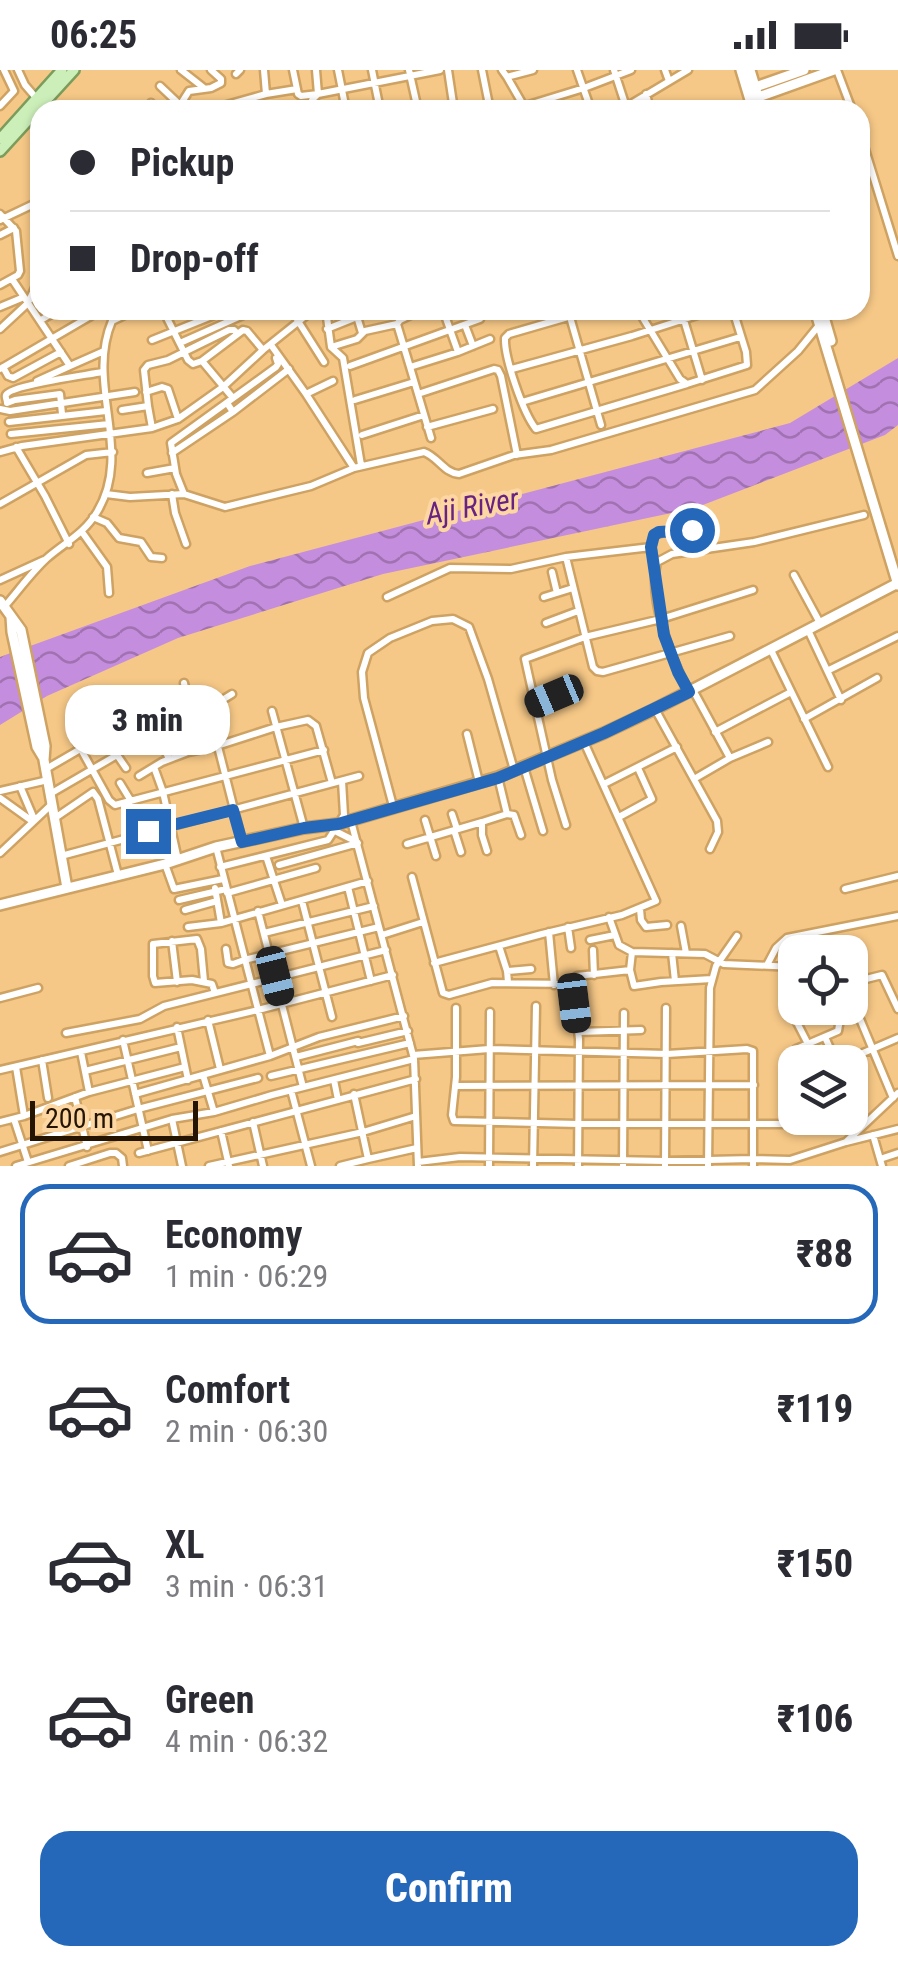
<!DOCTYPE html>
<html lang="en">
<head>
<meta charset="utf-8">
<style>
	:root { --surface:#fff; --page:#f7f7f7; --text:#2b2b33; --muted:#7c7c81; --line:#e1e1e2; --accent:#2568b9 }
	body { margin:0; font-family:"Roboto Condensed",sans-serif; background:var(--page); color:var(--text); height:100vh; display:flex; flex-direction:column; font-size:38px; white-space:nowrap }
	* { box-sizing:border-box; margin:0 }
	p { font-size:32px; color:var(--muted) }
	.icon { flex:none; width:55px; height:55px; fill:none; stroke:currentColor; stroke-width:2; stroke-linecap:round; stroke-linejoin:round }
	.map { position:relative; height:1096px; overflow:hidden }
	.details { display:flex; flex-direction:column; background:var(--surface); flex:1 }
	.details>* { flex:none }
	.hud { position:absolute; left:30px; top:30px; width:840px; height:220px; border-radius:30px; box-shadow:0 2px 8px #0004; display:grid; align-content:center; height:220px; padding:0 40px; background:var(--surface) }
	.fabs { position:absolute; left:778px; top:865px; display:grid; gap:20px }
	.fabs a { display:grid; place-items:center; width:90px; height:90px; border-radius:20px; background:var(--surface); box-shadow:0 2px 8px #0004; font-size:50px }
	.scale { position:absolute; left:30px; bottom:25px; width:168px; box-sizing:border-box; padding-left:10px; border:5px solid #251400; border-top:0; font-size:28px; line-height:35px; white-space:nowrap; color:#251400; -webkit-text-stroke:8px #fcd7a4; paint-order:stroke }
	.end { position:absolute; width:45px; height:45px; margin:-22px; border:12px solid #2568b9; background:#fff; box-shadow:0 0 0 5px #fff }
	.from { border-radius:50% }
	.bubble { position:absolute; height:70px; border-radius:30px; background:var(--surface); box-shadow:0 2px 8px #0004; font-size:32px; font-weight:800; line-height:70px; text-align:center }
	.car { position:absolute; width:30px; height:60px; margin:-30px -15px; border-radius:12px; box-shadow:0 0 8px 2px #0007; background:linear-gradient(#222 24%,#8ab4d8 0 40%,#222 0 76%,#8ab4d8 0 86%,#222 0) }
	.hud b { display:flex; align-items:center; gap:35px; height:95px; font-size:38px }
	.hud b+b { border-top:2px solid var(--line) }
	.hud i { width:25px; height:25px; background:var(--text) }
	ul { padding:18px 0 0; list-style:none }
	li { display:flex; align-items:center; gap:30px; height:140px; margin:0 20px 15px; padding:0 20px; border:5px solid transparent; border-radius:30px }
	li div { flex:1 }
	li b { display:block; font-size:38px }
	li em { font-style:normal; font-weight:800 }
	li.current { border-color:var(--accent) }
	li>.icon { width:90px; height:90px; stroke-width:1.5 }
	.primary-button { display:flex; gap:20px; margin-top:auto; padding:20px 40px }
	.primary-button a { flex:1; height:115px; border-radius:30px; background:var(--accent); color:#fff; font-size:40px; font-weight:800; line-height:115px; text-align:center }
	.status { display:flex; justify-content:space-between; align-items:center; height:70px; padding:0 50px; background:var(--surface); direction:ltr }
	.status svg { height:28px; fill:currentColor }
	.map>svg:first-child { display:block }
</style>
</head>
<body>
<div class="status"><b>06:25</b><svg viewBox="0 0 49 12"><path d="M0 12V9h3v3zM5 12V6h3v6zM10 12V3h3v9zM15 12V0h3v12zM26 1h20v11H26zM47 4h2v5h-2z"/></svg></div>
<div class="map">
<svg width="898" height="1096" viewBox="0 0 898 1096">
	<defs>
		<pattern id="water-waves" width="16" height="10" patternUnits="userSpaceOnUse" patternTransform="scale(2.5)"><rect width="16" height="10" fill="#c58ddd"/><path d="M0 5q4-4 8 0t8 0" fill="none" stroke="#a072b1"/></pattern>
	</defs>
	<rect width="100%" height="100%" fill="#f6c887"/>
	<path fill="url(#water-waves)" d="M 898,288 L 898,355 L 885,365 L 695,438 L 383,504 L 178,568 L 47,626 L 0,655 L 0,587 L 250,496 L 790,353 Z"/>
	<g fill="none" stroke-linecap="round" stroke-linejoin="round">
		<defs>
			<path id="street" d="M 18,0 L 25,15 L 38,30
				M 181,0 L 204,18
				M 293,0 L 298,24 L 301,26 L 318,24 L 316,0
				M 338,0 L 346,40
				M 372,0 L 380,40
				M 409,0 L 418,40
				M 448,0 L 454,40
				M 482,0 L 490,40
				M 502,0 L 507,7 L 533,0
				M 577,0 L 591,40
				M 614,0 L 627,40
				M 665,0 L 669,11
				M 837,0 L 852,40
				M 236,4 L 240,0
				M 507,7 L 526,40
				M 160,16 L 179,34
				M 266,24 L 297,19
				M 646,24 L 650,40
				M 151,33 L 157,40
				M 0,36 L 14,21 L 4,0
				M 177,40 L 189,21 L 211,18 L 221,13 L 221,9 L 211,0
				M 209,40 L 266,24 L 264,0
				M 312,40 L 312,30 L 318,24 L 440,0
				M 512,40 L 584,18 L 631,0
				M 621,40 L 688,0
				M 860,63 L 898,186
				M 0,144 L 16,161 L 20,201 L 18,205 L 0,215
				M 0,150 L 38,132
				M 0,165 L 14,158
				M 12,209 L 70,296 L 104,281
				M 0,237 L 24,227
				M 111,240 L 112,251
				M 163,240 L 188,290 L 193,294 L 202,291 L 233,328
				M 291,240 L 324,292
				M 326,240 L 331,277 L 343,288 L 361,395
				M 355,240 L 362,263
				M 443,240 L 458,282 L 490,269
				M 592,240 L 509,264 L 505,268 C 504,287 523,343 536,359 L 687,314
				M 638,240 L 680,309 L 687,314 L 747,295 L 746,282 L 733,240
				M 570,247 L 601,355
				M 41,250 L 58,240
				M 684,250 L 702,310
				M 465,255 L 473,276
				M 0,259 L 28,233 L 40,207
				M 327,259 L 357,247
				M 152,270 L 227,240
				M 180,273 L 250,242
				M 271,275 L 306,324 L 354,398 L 424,382 C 438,387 444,403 459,404 L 514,385 L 551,380 L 755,320 L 798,281 L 820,254
				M 331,277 L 357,269 L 365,261 L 397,254
				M 202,291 L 243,260 L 247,261 L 263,280
				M 350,296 L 480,249
				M 3,297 L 8,306 L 13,308 L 61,282
				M 410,297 L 397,254 L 400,250 L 417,242
				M 0,299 L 101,240
				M 512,299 L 632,266 L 713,240
				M 37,311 L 70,296
				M 146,322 L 162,317 L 168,319 L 178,349
				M 306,324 L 333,311
				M 418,324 L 494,299 L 498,300 L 501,306 L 517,385
				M 355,330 L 414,312
				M 522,332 L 740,267
				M 7,333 C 7,330 5,327 6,325 C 11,315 88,305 102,302
				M 7,333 L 15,330 L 60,324 L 62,344
				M 227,333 L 233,342 L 289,299
				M 148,336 L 144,300 L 148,295 L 168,290 L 229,260 L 234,260 L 237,263
				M 0,339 L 10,341 L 135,322
				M 122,340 L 148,336 L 152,358
				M 9,352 L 106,341
				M 427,357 L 493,339
				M 11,364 L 109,354
				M 362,365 L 424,345
				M 431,368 L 410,297 L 458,282
				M 16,377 L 45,426 L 69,474
				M 0,382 L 22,376 L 152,358 L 178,349 L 223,317 L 263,280 L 313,240
				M 172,383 L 233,342
				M 147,403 L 175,398
				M 106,424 L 130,427 L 184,424 L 225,437 L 311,416 L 354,398
				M 172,424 L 175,443 L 186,474
				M 184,424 L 176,404 L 171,373 L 276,297 L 278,294 L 276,288
				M 0,434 L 86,385 L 113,382
				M 93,447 L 107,453 L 119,468 L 141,472 L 151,487 L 162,488
				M 82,462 L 107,497 L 109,523
				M 651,477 L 566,487 L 593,597 L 597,601 L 603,602 L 730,566
				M 655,497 L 651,477 L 654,465 L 664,462 L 693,460
				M 552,502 L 557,523
				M 794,505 L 820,553
				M 0,510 L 44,490
				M 387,527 L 450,498 L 511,499 L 566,487
				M 544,527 L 573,518
				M 5,536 C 18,521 31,503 46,489 C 64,473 84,464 97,442 C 134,382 85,314 112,251 L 135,240
				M 546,553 L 578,541
				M 808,560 L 841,630
				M 771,580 L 828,697
				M 829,600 L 898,566
				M 184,613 L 189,636
				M 693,620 L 730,688
				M 689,622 C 671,589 648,529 657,492 L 672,484 L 754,472 L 864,445
				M 138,623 L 169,689
				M 536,635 L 573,619
				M 102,639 L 113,660
				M 655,639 L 717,751 L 718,762 L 710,779
				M 206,640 L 232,624
				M 272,641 L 304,758
				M 804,649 L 877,608
				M 151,653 C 170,642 184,634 206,640 L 210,645 L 242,771
				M 715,662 L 791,622
				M 109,663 L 117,685 L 126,698
				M 467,664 L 479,712
				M 73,665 L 109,730 L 115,735 L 324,680
				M 154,697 L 163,722 L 178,790
				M 524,697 L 543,761
				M 46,699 L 113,660 L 148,646
				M 139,706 L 162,692 L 188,682 L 217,676 L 276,657 L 308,650 L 316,656 L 332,713
				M 694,709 L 730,688 L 768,672
				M 120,713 L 131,731
				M 604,714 L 677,677
				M 20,716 L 34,749
				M 0,721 L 48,710
				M 50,724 L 117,685
				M 0,728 L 32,751
				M 393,736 L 364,628 L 362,602 L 368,583 L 390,568 L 432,551 L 453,549 L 469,557 L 488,609 L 514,700
				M 452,744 L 457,759
				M 507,744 L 514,745 L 521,765
				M 619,747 L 652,729 L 638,698
				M 55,748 L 93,722 L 98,729 L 118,805
				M 425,750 L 436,786
				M 351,751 L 414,989 L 418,1096
				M 566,755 L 552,710 L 525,589 L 585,567 L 661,549 L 753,520
				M 454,760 L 461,782
				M 335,761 L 357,772
				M 407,774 L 482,752
				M 216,777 L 270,986
				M 487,781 L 482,765 L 482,752 L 507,744 L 498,707
				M 0,783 L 51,735
				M 61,786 L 359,706
				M 266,786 L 282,835
				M 165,794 L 174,819 L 223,809
				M 279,795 L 358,773
				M 220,797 L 328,770 L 344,745 L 342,711
				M 412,807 L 443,923 L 449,925 L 492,913 L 572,914
				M 348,817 L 371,911
				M 215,818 L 221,853
				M 845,819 L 898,806
				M 227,823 L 316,798
				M 179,830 L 226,819
				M 302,831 L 332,947
				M 640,839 L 641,850 L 646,857 L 667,855
				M 185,840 L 217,831
				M 258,841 L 303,1017
				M 609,847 L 619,875 L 632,882 L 705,884 L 724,894 L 795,897
				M 681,856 L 686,883
				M 188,857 L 221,853 L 368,811
				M 568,857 L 571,878
				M 549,862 L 554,915
				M 264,863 L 374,836
				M 382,865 L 423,852
				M 590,870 L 615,865
				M 172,871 L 177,912
				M 499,876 L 507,901 L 508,912
				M 226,879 L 228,893 L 233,894 L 244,890 L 379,857
				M 593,880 L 594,905
				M 672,883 L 675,911
				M 434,893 L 542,864 L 622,845 L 656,831 L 584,672
				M 767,895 L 776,878 L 787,868 L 898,846
				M 630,900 L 634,916 L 661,912 L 712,909
				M 507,901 L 531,899
				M 204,911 L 201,879 L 197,869 L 153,874 L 153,906 L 155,913 L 192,910 L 212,914 L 215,923
				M 850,913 L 882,905 L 898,939
				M 850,925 L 893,1028
				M 0,928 L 38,918
				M 789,937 L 808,974
				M 456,938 L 456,1007 L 452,1045 L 454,1051 L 578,1054 L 793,1054
				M 793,947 L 812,938
				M 208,950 L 220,999
				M 177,957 L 188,1010
				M 578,962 L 641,960
				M 66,963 L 140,949 L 164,936 L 386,880
				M 825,967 L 836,992
				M 123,970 L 148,1081
				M 358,973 L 408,961
				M 796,979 L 838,961 L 839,955 L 831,938
				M 413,985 L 489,979 L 667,984 L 747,979 L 753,981 L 753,1096
				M 296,987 L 358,971
				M 42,990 L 48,1028
				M 842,992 L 898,968
				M 16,997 L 24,1046
				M 0,1000 L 258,940 L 393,905
				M 85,1001 L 181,977
				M 203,1005 L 214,1042
				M 271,1006 L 410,973
				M 334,1010 L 338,1030
				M 455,1016 L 754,1015
				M 291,1020 L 311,1096
				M 89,1022 L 185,997
				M 135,1024 L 270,986 L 319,967 L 404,946
				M 850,1025 L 862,1054
				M 75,1027 L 87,1077
				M 14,1049 L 28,1092
				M 172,1049 L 182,1096
				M 0,1052 L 24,1046 L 89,1022 L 81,982
				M 253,1052 L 263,1096
				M 221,1061 L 229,1096
				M 873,1065 L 882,1096
				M 847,1071 L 898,1023
				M 0,1082 L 138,1039 L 258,1008
				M 139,1083 L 416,1009
				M 368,1089 L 417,1078
				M 880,1089 L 898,1083
				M 418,1092 L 460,1087 L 665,1091 L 752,1089 L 790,1090 L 846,1072 L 898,1059
				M 16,1096 L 172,1049 L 214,1042 L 272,1025 L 414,989
				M 69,1096 L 110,1083 L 116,1083 L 122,1088 L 123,1096
				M 209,1096 L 363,1062 L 416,1046
				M 340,1096 L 368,1089 L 354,1024
				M 489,1096 L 490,942
				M 533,1096 L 536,936
				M 578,1096 L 579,969 L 572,910 L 577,906 L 630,900 L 632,882
				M 623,1096 L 624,943
				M 665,1096 L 666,938
				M 708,1096 L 710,918 L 716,896 L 737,866"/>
			<path id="secondary" d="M 741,0 L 753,40
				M 750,0 L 762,40
				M 747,20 L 804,0
				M 750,30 L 834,0
				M 815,240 L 898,515
				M 822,240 L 831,271
				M 0,531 L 21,560 L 45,676 L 44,690 L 67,818
				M 11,547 L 12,562 L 37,677 L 43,687
				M 0,835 L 165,794 L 216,777 L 304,758 L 338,754 L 498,707 L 604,663 L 655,639 L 898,513"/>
			<path id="primary" d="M 0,69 L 62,0
				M 0,81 L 74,0"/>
		</defs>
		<use href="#street" stroke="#cea262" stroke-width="11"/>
		<use href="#secondary" stroke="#cea262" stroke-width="14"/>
		<use href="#primary" stroke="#7b9c5b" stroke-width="14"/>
		<use href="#street" stroke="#fff" stroke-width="6"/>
		<use href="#secondary" stroke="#fff" stroke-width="9"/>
		<use href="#primary" stroke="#ccefba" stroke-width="9"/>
	</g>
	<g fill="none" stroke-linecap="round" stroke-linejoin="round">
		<path stroke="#2568b9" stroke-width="12" d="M 148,761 L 233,740 L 242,772 L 304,758 L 338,754 L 498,708 L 604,663 L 689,622 L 678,602 L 664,565 L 651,477 L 654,465 L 659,462 L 692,460"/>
	</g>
	<g text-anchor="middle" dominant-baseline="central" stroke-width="8" stroke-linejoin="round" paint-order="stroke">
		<g font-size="30" font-style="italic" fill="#682381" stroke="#fcd7a4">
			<text transform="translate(472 436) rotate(-10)">Aji River</text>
		</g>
	</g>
</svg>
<div class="fabs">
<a><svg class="icon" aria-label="locate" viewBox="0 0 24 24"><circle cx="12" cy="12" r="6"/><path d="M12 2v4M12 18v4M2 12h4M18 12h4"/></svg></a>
<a><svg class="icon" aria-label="layers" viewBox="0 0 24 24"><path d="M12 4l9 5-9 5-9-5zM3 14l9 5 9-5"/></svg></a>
</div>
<div class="scale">200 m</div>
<i class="end from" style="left:692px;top:460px"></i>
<i class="end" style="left:148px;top:761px"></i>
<div class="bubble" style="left:65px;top:615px;width:165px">3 min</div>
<i class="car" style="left:554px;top:626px;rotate:247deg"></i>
<i class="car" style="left:275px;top:906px;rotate:166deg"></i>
<i class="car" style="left:574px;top:933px;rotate:173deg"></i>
<div class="hud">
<b><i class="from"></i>Pickup</b>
<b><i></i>Drop-off</b>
</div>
</div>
<section class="details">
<ul>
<li class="current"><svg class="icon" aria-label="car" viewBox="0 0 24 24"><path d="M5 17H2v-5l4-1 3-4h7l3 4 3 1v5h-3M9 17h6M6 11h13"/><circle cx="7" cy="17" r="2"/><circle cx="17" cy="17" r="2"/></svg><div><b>Economy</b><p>1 min · 06:29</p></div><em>₹88</em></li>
<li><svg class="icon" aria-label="car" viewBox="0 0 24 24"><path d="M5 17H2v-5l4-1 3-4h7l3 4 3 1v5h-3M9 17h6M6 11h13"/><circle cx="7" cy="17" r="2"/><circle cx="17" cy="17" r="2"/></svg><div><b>Comfort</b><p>2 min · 06:30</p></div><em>₹119</em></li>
<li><svg class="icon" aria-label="car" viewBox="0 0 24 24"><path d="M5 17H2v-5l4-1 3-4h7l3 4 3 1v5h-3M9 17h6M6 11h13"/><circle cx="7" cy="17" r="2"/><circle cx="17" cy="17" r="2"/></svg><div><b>XL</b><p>3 min · 06:31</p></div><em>₹150</em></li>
<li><svg class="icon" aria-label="car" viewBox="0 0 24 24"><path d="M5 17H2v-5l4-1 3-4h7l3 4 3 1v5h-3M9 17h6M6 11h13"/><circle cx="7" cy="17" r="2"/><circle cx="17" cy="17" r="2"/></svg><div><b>Green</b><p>4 min · 06:32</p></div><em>₹106</em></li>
</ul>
<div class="primary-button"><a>Confirm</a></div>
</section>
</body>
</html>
